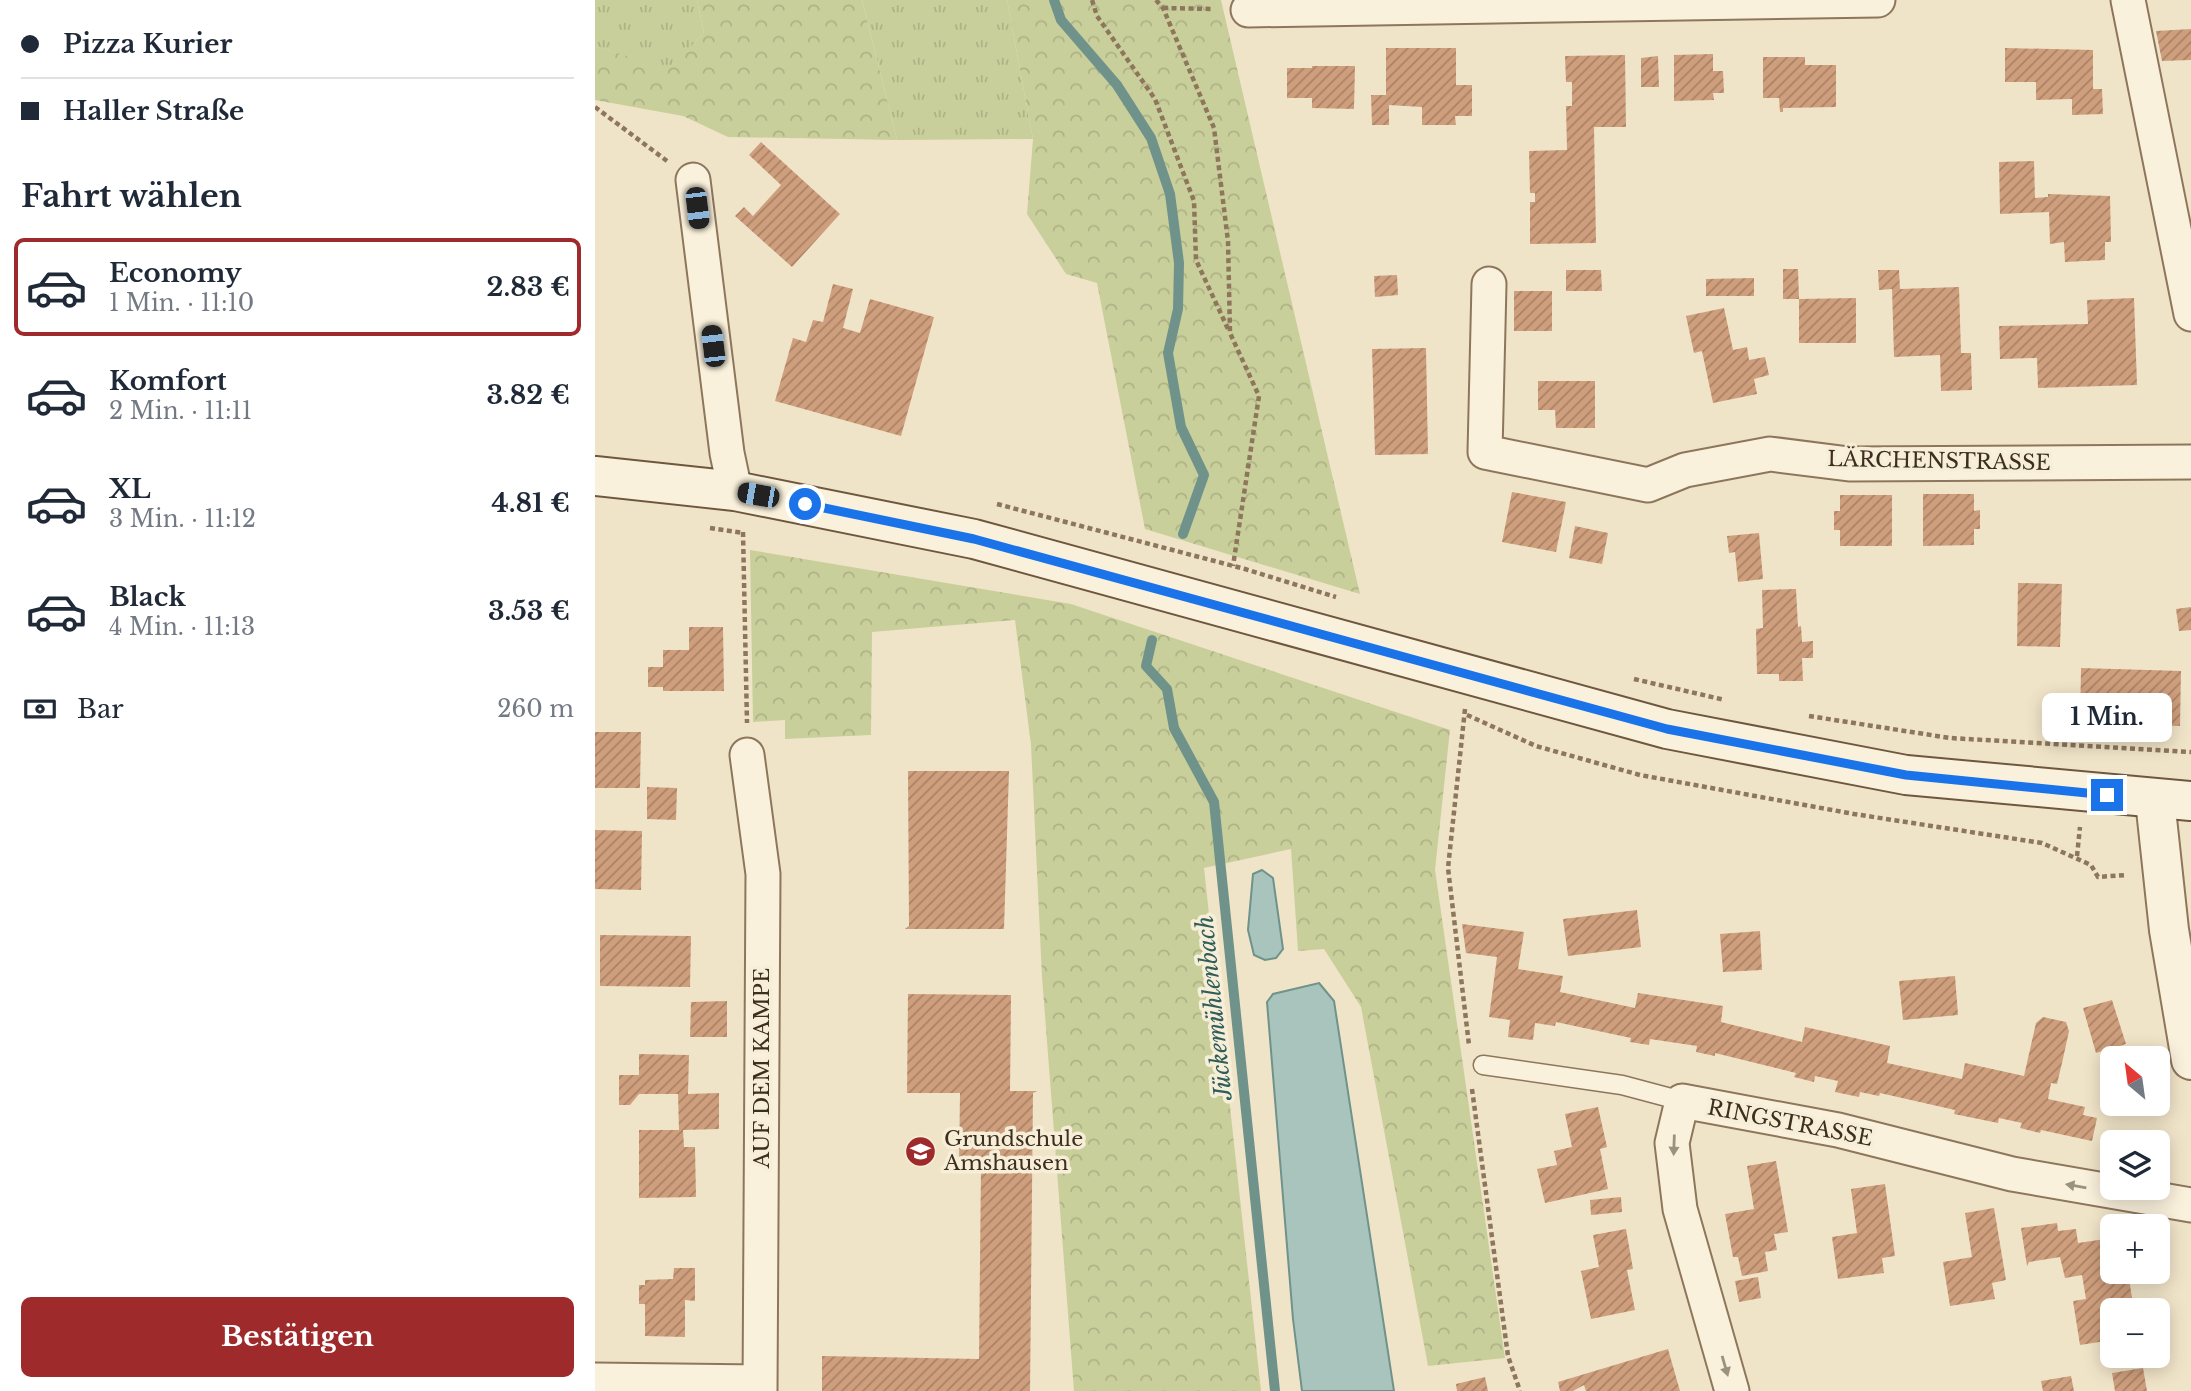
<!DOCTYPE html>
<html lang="de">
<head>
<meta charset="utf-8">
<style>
	:root { --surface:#fff; --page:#f2f2f3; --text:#1f2937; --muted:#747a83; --line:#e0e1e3; --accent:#9e2a2b }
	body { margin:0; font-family:"Libre Baskerville",serif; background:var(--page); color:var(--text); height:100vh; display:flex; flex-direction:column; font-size:26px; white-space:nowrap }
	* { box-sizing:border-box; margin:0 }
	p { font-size:23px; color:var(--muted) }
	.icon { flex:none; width:38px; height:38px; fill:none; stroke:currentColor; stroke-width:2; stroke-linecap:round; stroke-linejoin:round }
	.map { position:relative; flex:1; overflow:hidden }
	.drawer { display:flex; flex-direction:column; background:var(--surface); width:595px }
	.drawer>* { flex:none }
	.banner { display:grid; align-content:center; height:154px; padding:0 21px; background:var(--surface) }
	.needle { width:46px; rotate:331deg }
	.fabs { position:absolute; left:1505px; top:1046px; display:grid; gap:14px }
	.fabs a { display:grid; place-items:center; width:70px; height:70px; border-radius:10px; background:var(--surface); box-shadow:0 4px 18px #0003; font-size:35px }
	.end { position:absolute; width:32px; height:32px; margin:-16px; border:9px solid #1a73e8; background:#fff; box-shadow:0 0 0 4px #fff }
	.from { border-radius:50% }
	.bubble { position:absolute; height:49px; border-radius:10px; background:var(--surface); box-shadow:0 4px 18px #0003; font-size:23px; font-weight:700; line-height:49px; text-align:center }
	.car { position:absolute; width:21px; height:42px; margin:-21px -10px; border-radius:9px; box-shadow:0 0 5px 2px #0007; background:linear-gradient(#222 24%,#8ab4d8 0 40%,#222 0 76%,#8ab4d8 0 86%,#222 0) }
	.banner b { display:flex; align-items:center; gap:24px; height:66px; font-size:26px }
	.banner b+b { border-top:2px solid var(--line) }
	.banner i { width:18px; height:18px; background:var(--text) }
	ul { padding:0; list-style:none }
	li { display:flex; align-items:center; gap:21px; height:98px; margin:0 14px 10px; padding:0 7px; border:4px solid transparent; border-radius:10px }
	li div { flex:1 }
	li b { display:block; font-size:26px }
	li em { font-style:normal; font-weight:700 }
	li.current { border-color:var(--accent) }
	li>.icon { width:63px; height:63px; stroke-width:1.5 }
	h2 { padding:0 21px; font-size:32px; line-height:84px }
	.pay { display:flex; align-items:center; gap:18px; height:77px; padding:0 21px; font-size:26px }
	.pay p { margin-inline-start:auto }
	.action { display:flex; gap:14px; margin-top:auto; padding:14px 21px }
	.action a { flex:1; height:80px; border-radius:10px; background:var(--accent); color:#fff; font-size:28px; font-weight:700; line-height:80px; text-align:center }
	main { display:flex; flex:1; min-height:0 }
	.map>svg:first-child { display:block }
</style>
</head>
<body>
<main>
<section class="drawer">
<div class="banner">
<b><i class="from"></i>Pizza Kurier</b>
<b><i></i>Haller Straße</b>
</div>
<h2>Fahrt wählen</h2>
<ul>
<li class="current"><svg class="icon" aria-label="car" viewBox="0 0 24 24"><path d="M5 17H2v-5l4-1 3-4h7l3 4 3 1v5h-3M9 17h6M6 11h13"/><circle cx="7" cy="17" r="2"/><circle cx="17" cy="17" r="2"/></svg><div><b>Economy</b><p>1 Min. · 11:10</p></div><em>2.83 €</em></li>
<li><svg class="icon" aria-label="car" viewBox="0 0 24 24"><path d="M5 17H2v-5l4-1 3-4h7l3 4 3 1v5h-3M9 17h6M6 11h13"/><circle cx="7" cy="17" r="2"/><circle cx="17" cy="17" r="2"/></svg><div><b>Komfort</b><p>2 Min. · 11:11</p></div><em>3.82 €</em></li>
<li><svg class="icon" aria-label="car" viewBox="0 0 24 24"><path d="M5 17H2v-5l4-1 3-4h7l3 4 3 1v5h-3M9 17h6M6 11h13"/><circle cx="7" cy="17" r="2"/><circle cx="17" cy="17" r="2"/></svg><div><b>XL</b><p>3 Min. · 11:12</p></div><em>4.81 €</em></li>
<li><svg class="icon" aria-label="car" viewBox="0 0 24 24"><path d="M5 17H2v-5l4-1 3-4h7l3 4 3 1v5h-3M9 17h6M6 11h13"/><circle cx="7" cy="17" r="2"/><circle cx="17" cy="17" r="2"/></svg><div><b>Black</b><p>4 Min. · 11:13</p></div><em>3.53 €</em></li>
</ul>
<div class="pay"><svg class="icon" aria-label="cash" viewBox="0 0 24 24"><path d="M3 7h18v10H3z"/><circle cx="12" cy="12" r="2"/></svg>Bar<p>260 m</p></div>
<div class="action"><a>Bestätigen</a></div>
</section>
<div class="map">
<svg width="1596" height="1391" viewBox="0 0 1596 1391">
	<defs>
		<pattern id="grass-tufts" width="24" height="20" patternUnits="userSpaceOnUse" patternTransform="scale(1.75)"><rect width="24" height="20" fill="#c9cf9b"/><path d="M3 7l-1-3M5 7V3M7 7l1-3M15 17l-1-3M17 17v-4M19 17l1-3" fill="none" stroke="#aeb285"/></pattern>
		<pattern id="forest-crowns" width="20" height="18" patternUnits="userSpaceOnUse" patternTransform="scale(1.75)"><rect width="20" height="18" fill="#c9cf9b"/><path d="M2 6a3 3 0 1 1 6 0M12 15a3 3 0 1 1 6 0" fill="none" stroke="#aeb285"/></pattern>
		<pattern id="building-hatch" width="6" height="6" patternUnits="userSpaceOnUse" patternTransform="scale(1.75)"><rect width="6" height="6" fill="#cf9f7d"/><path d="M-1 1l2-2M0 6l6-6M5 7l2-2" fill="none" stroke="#a98266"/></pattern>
	</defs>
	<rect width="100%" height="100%" fill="#f0e4c8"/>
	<path fill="url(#grass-tufts)" d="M 0,0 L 102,0 L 109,33 L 73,70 L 0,46 Z
		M 267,0 L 412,0 L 438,139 L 302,140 Z"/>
	<path fill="url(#forest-crowns)" d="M 102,0 L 267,0 L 302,140 L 133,137 L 88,116 L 0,100 L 0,46 L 73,69 L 109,33 Z
		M 412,0 L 626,0 L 765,594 L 550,529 L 502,283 L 471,274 L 432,214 L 438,139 Z
		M 155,550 L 476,604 L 855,730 L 840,870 L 910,1358 L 833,1366 L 766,1007 L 729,949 L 703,951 L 696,849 L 609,868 L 666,1391 L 479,1391 L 447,977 L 436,745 L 420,620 L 277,632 L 276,735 L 190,739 L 190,720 L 158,722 Z"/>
	<path fill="#a9c4bc" stroke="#6f938a" stroke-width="2" d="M 667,870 L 678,878 L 688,949 L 681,958 L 670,960 L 659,955 L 653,930 L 658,874 Z
		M 724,983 L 739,1001 L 799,1391 L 707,1391 L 698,1319 L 672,1002 L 678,994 Z"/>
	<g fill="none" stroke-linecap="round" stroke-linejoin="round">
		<path stroke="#6f938a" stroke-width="10" d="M 459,0 L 466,20 L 522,85 L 556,138 L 575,194 L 584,263 L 583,309 L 573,353 L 586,427 L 609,475 L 588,534
			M 557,640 L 551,666 L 572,689 L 579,728 L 619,802 L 680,1391"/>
	</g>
	<path fill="url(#building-hatch)" d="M 1596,29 L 1596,60 L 1567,61 L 1561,31 Z
		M 791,48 L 861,48 L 861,85 L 877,85 L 877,116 L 860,116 L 861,125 L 827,125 L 827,107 L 794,105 L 794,125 L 777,125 L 776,95 L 791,95 Z
		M 1410,48 L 1498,50 L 1498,89 L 1507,89 L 1508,114 L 1477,115 L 1477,99 L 1441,100 L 1441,82 L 1410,82 Z
		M 1118,54 L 1118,71 L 1128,71 L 1129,93 L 1118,93 L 1119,100 L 1079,101 L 1079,55 Z
		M 1030,55 L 1031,127 L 999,127 L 1001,243 L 935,244 L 935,202 L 940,202 L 940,193 L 935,193 L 934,151 L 972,150 L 971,106 L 977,106 L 977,82 L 971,82 L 970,56 Z
		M 1063,56 L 1064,87 L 1046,87 L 1046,58 Z
		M 1168,57 L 1210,57 L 1210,65 L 1241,65 L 1241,107 L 1188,108 L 1188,112 L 1185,112 L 1184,98 L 1168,98 Z
		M 717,66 L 760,66 L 759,109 L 717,108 L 717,98 L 692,98 L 692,68 L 717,68 Z
		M 166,142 L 245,214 L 197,267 L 140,216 L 149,207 L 158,216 L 186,185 L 154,155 Z
		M 1439,161 L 1440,198 L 1453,197 L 1453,194 L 1515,196 L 1516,242 L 1510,242 L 1510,260 L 1470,262 L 1469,242 L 1455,244 L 1454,212 L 1405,214 L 1404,162 Z
		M 1188,269 L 1203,269 L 1204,299 L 1188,299 Z
		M 971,270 L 1006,270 L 1007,291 L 971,291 Z
		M 1283,270 L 1304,270 L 1305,289 L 1364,287 L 1366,353 L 1376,353 L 1377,390 L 1346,391 L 1345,355 L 1299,357 L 1297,289 L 1284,290 Z
		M 802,275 L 803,295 L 780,297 L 779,276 Z
		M 1159,278 L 1159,296 L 1111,296 L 1111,279 Z
		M 238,284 L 258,289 L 248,328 L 265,333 L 275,299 L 339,317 L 306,436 L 180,401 L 198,338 L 211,342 L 218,320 L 228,322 Z
		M 919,291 L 957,291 L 957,331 L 919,331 Z
		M 1261,298 L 1261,343 L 1204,343 L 1204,299 Z
		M 1539,298 L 1542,385 L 1443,388 L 1442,358 L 1405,359 L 1404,326 L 1493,324 L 1492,300 Z
		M 1129,308 L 1138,350 L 1152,347 L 1154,360 L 1170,357 L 1174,375 L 1159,379 L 1162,394 L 1118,403 L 1107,351 L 1099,353 L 1091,316 Z
		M 831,348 L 833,454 L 780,455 L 777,349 Z
		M 943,381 L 1000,381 L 1000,428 L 961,428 L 960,410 L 943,410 Z
		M 917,492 L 971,502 L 961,552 L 907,542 Z
		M 1328,494 L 1379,494 L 1379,511 L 1385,510 L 1385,529 L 1379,529 L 1379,545 L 1328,546 Z
		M 1245,495 L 1297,495 L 1297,546 L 1245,546 L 1245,530 L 1239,530 L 1239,511 L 1245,511 Z
		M 980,526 L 1013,533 L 1007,564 L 974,558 Z
		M 1164,533 L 1168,579 L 1143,582 L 1140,552 L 1134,553 L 1132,536 Z
		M 1423,583 L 1467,584 L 1465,647 L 1422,646 Z
		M 1201,589 L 1203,627 L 1206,626 L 1207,642 L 1218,641 L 1218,658 L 1207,658 L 1208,681 L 1184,681 L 1184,674 L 1162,674 L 1161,629 L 1168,628 L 1167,590 Z
		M 1596,607 L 1596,630 L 1584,631 L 1581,609 Z
		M 94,627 L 128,627 L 129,691 L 68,691 L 68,687 L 53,687 L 53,667 L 68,667 L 68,650 L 94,650 Z
		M 1486,668 L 1586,671 L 1585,726 L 1485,724 Z
		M 0,732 L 46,732 L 45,788 L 0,788 Z
		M 313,771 L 414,771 L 409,929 L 310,929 L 314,926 Z
		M 52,787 L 82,788 L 81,820 L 52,819 Z
		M 0,830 L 47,831 L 46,890 L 0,889 Z
		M 1042,910 L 1046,947 L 973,956 L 968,919 Z
		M 867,924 L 929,932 L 923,969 L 968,976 L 965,992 L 1040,1008 L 1043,993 L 1128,1006 L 1126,1022 L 1207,1042 L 1210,1027 L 1295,1046 L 1292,1063 L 1367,1079 L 1370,1063 L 1429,1076 L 1441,1023 L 1448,1017 L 1471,1022 L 1474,1031 L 1467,1063 L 1462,1084 L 1456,1083 L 1453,1099 L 1490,1107 L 1488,1115 L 1502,1118 L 1497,1141 L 1446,1130 L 1445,1133 L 1425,1128 L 1427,1123 L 1404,1118 L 1403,1123 L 1359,1114 L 1360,1110 L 1285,1093 L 1284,1096 L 1265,1092 L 1264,1097 L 1240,1092 L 1243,1081 L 1220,1076 L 1219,1082 L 1199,1077 L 1201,1073 L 1120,1053 L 1120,1056 L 1101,1052 L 1102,1046 L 1055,1039 L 1054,1045 L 1035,1042 L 1036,1038 L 961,1022 L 960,1026 L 940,1023 L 938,1040 L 913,1037 L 915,1020 L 894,1017 L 902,957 L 871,953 Z
		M 1165,931 L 1167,970 L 1128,972 L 1125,934 Z
		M 5,935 L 96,936 L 95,987 L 5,986 Z
		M 1360,976 L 1363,1015 L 1308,1020 L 1304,981 Z
		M 313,994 L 416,995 L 415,1091 L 442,1091 L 438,1093 L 435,1391 L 227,1391 L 227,1356 L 384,1359 L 386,1165 L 364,1165 L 365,1093 L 312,1093 Z
		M 1517,1000 L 1531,1044 L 1501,1053 L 1488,1008 Z
		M 132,1001 L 132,1037 L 95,1037 L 96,1002 Z
		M 44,1054 L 94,1055 L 93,1094 L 124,1093 L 124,1129 L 88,1130 L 89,1147 L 100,1147 L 101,1197 L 44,1198 L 44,1130 L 84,1130 L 83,1094 L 44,1094 L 35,1105 L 24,1105 L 24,1075 L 44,1075 Z
		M 1003,1107 L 1012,1147 L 1005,1149 L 1013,1189 L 950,1203 L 942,1169 L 962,1165 L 959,1151 L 977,1147 L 970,1114 Z
		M 1181,1161 L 1193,1232 L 1179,1234 L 1182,1250 L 1170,1252 L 1173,1271 L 1147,1276 L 1143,1257 L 1138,1257 L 1130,1214 L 1159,1209 L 1152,1166 Z
		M 1290,1184 L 1300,1256 L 1287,1258 L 1289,1273 L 1243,1279 L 1237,1237 L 1262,1233 L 1256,1189 Z
		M 1026,1197 L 1027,1212 L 996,1215 L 995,1200 Z
		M 1399,1208 L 1411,1280 L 1397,1283 L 1400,1299 L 1355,1306 L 1348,1262 L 1377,1257 L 1370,1213 Z
		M 1462,1223 L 1463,1231 L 1481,1229 L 1483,1243 L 1517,1238 L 1517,1272 L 1533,1272 L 1539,1311 L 1517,1311 L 1517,1340 L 1485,1345 L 1478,1301 L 1491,1299 L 1487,1275 L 1470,1278 L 1465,1257 L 1434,1262 L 1432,1266 L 1426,1228 Z
		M 1031,1229 L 1038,1269 L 1032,1270 L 1040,1310 L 996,1319 L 986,1271 L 1004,1267 L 998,1235 Z
		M 79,1268 L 100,1268 L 100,1301 L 90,1300 L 90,1337 L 50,1336 L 50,1304 L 44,1304 L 44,1285 L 50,1285 L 50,1280 L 78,1279 Z
		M 1163,1277 L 1166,1298 L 1144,1302 L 1140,1281 Z
		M 1073,1349 L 1085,1391 L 991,1391 L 989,1385 L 978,1391 L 965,1391 L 963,1382 Z
		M 1548,1368 L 1552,1391 L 1520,1391 L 1517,1373 Z
		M 1476,1376 L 1479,1391 L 1448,1391 L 1446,1381 Z
		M 890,1377 L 893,1391 L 862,1391 L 861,1384 Z"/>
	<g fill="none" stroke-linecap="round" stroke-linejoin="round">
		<defs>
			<path id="service" d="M 888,1065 L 1027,1085 L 1087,1101"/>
			<path id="minor" d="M 1533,0 L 1596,314
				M 653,10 L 1283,0
				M 98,180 L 132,453 L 140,491
				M 894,284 L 890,452 L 1053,485 L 1090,470 L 1175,454 L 1254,464 L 1596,462
				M 152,755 L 168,874 L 165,1391
				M 0,1380 L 165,1382
				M 1137,1391 L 1085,1209 L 1077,1143 L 1087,1101 L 1243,1130 L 1417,1174 L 1596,1205"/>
			<path id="tertiary" d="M 1560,800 L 1574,930 L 1596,1060"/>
			<path id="secondary" d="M 0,476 L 140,491 L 379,539 L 1072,729 L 1311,775 L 1596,801"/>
		</defs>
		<use href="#service" stroke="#8d765c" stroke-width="21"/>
		<use href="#minor" stroke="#8d765c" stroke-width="37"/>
		<use href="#tertiary" stroke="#8d765c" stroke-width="42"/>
		<use href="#secondary" stroke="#6f573f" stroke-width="42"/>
		<path stroke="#8d765c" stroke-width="4.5" stroke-dasharray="5 3.5" stroke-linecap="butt" d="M 497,0 L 502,16 L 560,99 L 599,201 L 601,260 L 633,329
			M 561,0 L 568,8 L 619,128 L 633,241 L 635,333 L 664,396 L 638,566
			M 568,8 L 619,9
			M 0,107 L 72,161
			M 402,504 L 650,569 L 741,597
			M 115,528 L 148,533
			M 148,532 L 152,723
			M 1039,679 L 1130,700
			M 870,709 L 853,868 L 874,1045
			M 872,715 L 941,746 L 1045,775 L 1259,814 L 1447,843 L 1496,865 L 1503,877 L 1531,875
			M 1214,716 L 1355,738 L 1596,752
			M 1482,856 L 1485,827
			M 877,1089 L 913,1356 L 925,1391"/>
		<use href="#service" stroke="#faf1dc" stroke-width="18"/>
		<use href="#minor" stroke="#faf1dc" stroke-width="33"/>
		<use href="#tertiary" stroke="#faf1dc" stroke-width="38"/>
		<use href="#secondary" stroke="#faf1dc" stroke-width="38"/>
	</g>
	<defs><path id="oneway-solid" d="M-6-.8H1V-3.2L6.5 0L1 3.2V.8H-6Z" transform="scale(1.75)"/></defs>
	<g fill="#9c907e">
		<use href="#oneway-solid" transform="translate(1079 1145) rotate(92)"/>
		<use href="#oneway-solid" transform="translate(1481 1186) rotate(-170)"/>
		<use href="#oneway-solid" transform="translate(1130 1366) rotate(74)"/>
	</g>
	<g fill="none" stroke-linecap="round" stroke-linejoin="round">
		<path stroke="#1a73e8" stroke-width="9" d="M 210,504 L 379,539 L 1072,729 L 1311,775 L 1512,795"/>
	</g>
	<defs>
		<symbol id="school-disc" viewBox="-11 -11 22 22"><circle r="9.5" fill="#9e2a2b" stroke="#f7eed8"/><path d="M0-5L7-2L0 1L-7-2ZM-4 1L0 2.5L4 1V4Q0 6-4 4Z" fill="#fff"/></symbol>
	</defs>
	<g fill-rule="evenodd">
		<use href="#school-disc" x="308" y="1134" width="35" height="35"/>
	</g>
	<g text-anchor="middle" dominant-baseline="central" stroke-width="7" stroke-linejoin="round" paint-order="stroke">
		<g font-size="21" fill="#3d2e20" stroke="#f7eed8">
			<text transform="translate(1344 461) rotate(1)">LÄRCHENSTRASSE</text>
			<text transform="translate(167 1068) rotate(-90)">AUF DEM KAMPE</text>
			<text transform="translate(1195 1123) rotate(11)">RINGSTRASSE</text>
		</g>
		<g font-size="21" fill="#3d2e20" stroke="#f7eed8" text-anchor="start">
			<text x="349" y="1139">Grundschule<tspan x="349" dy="24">Amshausen</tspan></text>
		</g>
		<g font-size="23" font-style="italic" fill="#2f5d5a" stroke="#f7eed8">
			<text transform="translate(619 1008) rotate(-96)">Jückemühlenbach</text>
		</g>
	</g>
</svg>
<div class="fabs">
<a><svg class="needle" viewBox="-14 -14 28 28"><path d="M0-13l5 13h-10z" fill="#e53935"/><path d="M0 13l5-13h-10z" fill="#747a83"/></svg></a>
<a><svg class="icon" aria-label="layers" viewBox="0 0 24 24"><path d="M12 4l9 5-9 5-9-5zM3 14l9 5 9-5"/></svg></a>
<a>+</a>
<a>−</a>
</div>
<i class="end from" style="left:210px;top:504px"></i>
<i class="end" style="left:1512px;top:795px"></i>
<div class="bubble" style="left:1447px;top:693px;width:130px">1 Min.</div>
<i class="car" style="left:102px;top:208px;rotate:173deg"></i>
<i class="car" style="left:118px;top:346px;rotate:353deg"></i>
<i class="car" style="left:163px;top:495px;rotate:280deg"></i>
</div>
</main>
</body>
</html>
